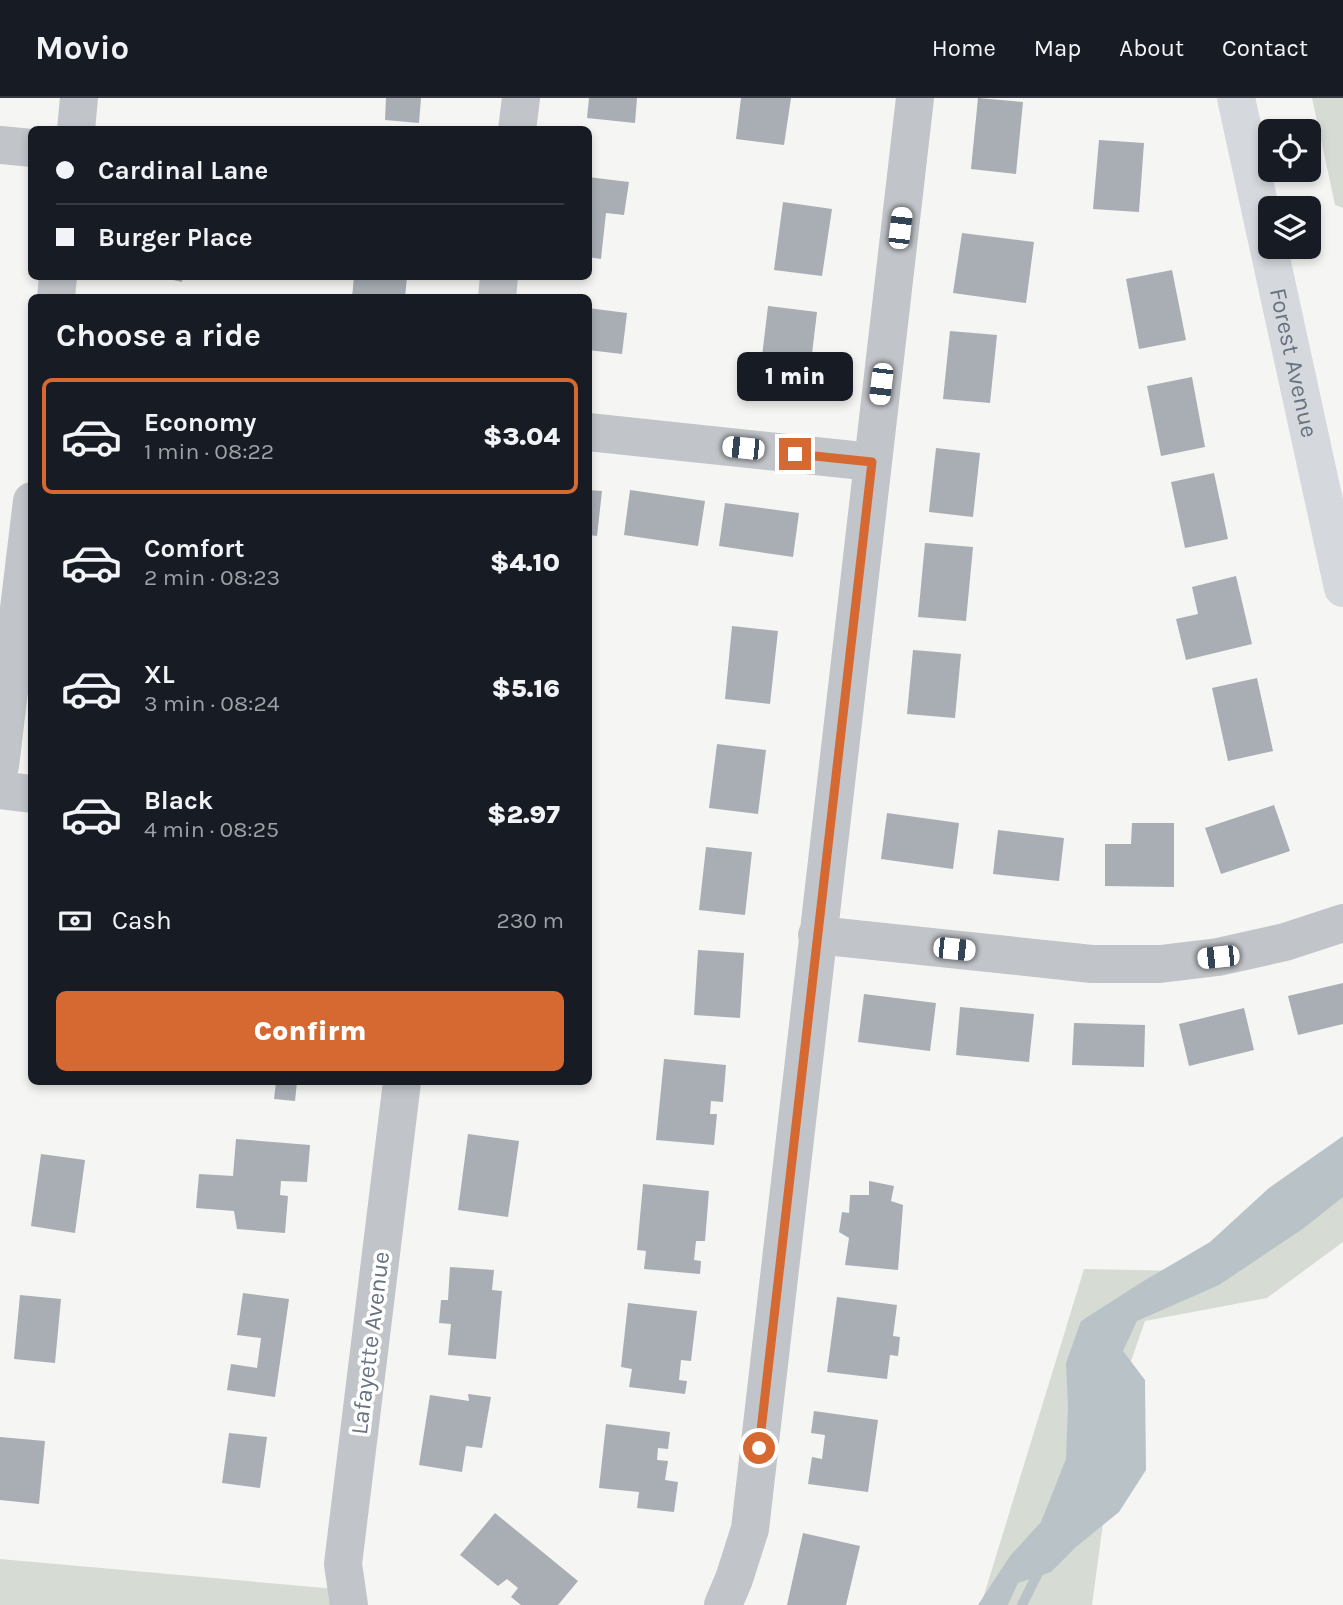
<!DOCTYPE html>
<html lang="en">
<head>
<meta charset="utf-8">
<style>
	:root { --surface:#171b24; --page:#20242c; --text:#f1f3f6; --muted:#9ea1a6; --line:#363941; --accent:#d66932 }
	body { margin:0; font-family:Karla,sans-serif; background:var(--page); color:var(--text); height:100vh; display:flex; flex-direction:column; font-size:26px; white-space:nowrap }
	* { box-sizing:border-box; margin:0 }
	p { font-size:23px; color:var(--muted) }
	.icon { flex:none; width:38px; height:38px; fill:none; stroke:currentColor; stroke-width:2; stroke-linecap:round; stroke-linejoin:round }
	.map { position:relative; flex:1; overflow:hidden }
	.details { position:absolute; left:28px; top:196px; width:564px; height:791px; display:flex; flex-direction:column; background:var(--surface); border-radius:10px; box-shadow:0 4px 10px #0003 }
	.details>* { flex:none }
	.top-card { position:absolute; left:28px; top:28px; width:564px; height:154px; border-radius:10px; box-shadow:0 4px 10px #0003; display:grid; align-content:center; height:154px; padding:0 28px; background:var(--surface) }
	.tools { position:absolute; left:1258px; top:21px; display:grid; gap:14px }
	.tools a { display:grid; place-items:center; width:63px; height:63px; border-radius:10px; background:var(--surface); box-shadow:0 4px 10px #0003; font-size:35px }
	.end { position:absolute; width:32px; height:32px; margin:-16px; border:9px solid #d66932; background:#fff; box-shadow:0 0 0 4px #fff }
	.from { border-radius:50% }
	.bubble { position:absolute; height:49px; border-radius:10px; background:var(--surface); box-shadow:0 4px 10px #0003; font-size:23px; font-weight:800; line-height:49px; text-align:center }
	.car { position:absolute; width:21px; height:42px; margin:-21px -10px; border-radius:9px; box-shadow:0 0 5px 2px #0007; background:linear-gradient(#fff 24%,#345 0 40%,#fff 0 76%,#345 0 86%,#fff 0) }
	.top-card b { display:flex; align-items:center; gap:24px; height:66px; font-size:26px }
	.top-card b+b { border-top:2px solid var(--line) }
	.top-card i { width:18px; height:18px; background:var(--text) }
	ul { padding:0; list-style:none }
	li { display:flex; align-items:center; gap:21px; height:116px; margin:0 14px 10px; padding:0 14px; border:4px solid transparent; border-radius:10px }
	li div { flex:1 }
	li b { display:block; font-size:26px }
	li em { font-style:normal; font-weight:800 }
	li.on { border-color:var(--accent) }
	li>.icon { width:63px; height:63px; stroke-width:1.5 }
	h2 { padding:0 28px; font-size:32px; line-height:84px }
	.pay { display:flex; align-items:center; gap:18px; height:77px; padding:0 28px; font-size:26px }
	.pay p { margin-inline-start:auto }
	.button { display:flex; gap:14px; margin-top:auto; padding:14px 28px }
	.button a { flex:1; height:80px; border-radius:10px; background:var(--accent); color:#fff; font-size:28px; font-weight:800; line-height:80px; text-align:center }
	header { display:flex; align-items:center; gap:42px; box-sizing:border-box; height:98px; padding:0 35px; background:var(--surface); border-bottom:2px solid var(--line) }
	header strong { font-size:33px }
	nav { display:flex; gap:38px; margin-inline-start:auto; font-size:24px }
	.map>svg:first-child { display:block }
</style>
</head>
<body>
<header>
<strong>Movio</strong>
<nav><a>Home</a><a>Map</a><a>About</a><a>Contact</a></nav>
</header>
<div class="map">
<svg width="1343" height="1507" viewBox="0 0 1343 1507">
	<rect width="100%" height="100%" fill="#f5f6f3"/>
	<path fill="#d6dcd4" d="M 1312,0 L 1343,0 L 1343,110 L 1335,107 Z
		M 1343,1047 L 1343,1144 L 1267,1200 L 1145,1223 L 1121,1292 L 1092,1507 L 981,1507 L 1084,1171 L 1186,1173 Z
		M 0,1461 L 348,1492 L 354,1507 L 0,1507 Z"/>
	<path fill="#b9c2c7" d="M 1343,1038 L 1343,1099 L 1304,1130 L 1219,1187 L 1137,1223 L 1123,1253 L 1145,1282 L 1146,1372 L 1119,1414 L 1076,1449 L 1051,1474 L 1018,1485 L 1008,1507 L 978,1507 L 1010,1458 L 1041,1424 L 1066,1361 L 1068,1308 L 1066,1265 L 1081,1223 L 1142,1184 L 1210,1144 L 1269,1090 Z"/>
	<g fill="none" stroke-linecap="round" stroke-linejoin="round">
		<path stroke="#b9c2c7" stroke-width="10" d="M 1022,1507 L 1042,1467"/>
	</g>
	<path fill="#a8aeb4" d="M 386,0 L 421,0 L 419,25 L 385,22 Z
		M 589,0 L 637,0 L 635,25 L 587,20 Z
		M 741,0 L 791,0 L 784,47 L 736,41 Z
		M 978,0 L 1023,4 L 1016,76 L 971,71 Z
		M 1099,42 L 1144,45 L 1139,114 L 1093,111 Z
		M 588,79 L 629,84 L 624,117 L 606,115 L 601,161 L 588,159 Z
		M 783,104 L 832,111 L 822,178 L 774,172 Z
		M 962,135 L 1034,144 L 1026,205 L 953,195 Z
		M 1172,172 L 1186,242 L 1139,251 L 1126,181 Z
		M 156,178 L 183,178 L 182,184 Z
		M 354,178 L 407,178 L 405,200 L 352,200 Z
		M 768,208 L 817,214 L 809,281 L 760,275 Z
		M 588,210 L 627,215 L 622,256 L 588,252 Z
		M 950,233 L 997,237 L 990,305 L 943,301 Z
		M 1192,279 L 1205,349 L 1161,358 L 1147,288 Z
		M 936,350 L 980,355 L 973,419 L 929,414 Z
		M 1214,375 L 1228,441 L 1185,450 L 1171,384 Z
		M 588,392 L 602,393 L 597,438 L 588,437 Z
		M 630,392 L 705,403 L 698,448 L 624,437 Z
		M 725,405 L 799,415 L 793,459 L 719,448 Z
		M 925,445 L 973,449 L 966,523 L 918,519 Z
		M 1236,478 L 1252,546 L 1186,562 L 1176,521 L 1198,516 L 1192,489 Z
		M 732,528 L 778,533 L 770,606 L 725,601 Z
		M 913,552 L 961,556 L 955,620 L 907,616 Z
		M 1257,580 L 1273,653 L 1228,663 L 1212,590 Z
		M 717,646 L 766,652 L 758,716 L 709,710 Z
		M 1274,707 L 1290,753 L 1221,776 L 1205,730 Z
		M 887,715 L 959,725 L 953,771 L 881,761 Z
		M 1132,725 L 1174,725 L 1174,789 L 1105,788 L 1105,746 L 1131,746 Z
		M 998,732 L 1064,740 L 1059,783 L 993,776 Z
		M 706,749 L 752,754 L 745,817 L 699,812 Z
		M 698,852 L 744,855 L 740,920 L 694,917 Z
		M 1343,885 L 1343,926 L 1298,937 L 1288,898 Z
		M 864,896 L 936,905 L 930,953 L 858,944 Z
		M 960,909 L 1034,916 L 1029,964 L 956,957 Z
		M 1244,910 L 1254,952 L 1189,968 L 1179,926 Z
		M 1074,925 L 1145,927 L 1144,969 L 1072,967 Z
		M 664,961 L 726,967 L 723,1004 L 711,1003 L 710,1016 L 717,1016 L 714,1047 L 656,1042 Z
		M 276,984 L 297,984 L 295,1003 L 274,1001 Z
		M 468,1036 L 519,1043 L 508,1119 L 458,1112 Z
		M 236,1041 L 310,1047 L 307,1084 L 281,1083 L 280,1097 L 288,1098 L 285,1135 L 237,1131 L 234,1113 L 196,1110 L 199,1076 L 233,1078 Z
		M 41,1056 L 85,1062 L 75,1135 L 31,1128 Z
		M 869,1083 L 894,1088 L 891,1103 L 903,1107 L 898,1172 L 845,1167 L 849,1140 L 839,1134 L 842,1114 L 849,1115 L 850,1097 L 869,1097 Z
		M 643,1086 L 709,1093 L 705,1143 L 696,1143 L 694,1162 L 701,1163 L 700,1176 L 644,1171 L 646,1153 L 637,1152 Z
		M 450,1169 L 494,1172 L 492,1192 L 502,1193 L 496,1261 L 448,1257 L 451,1226 L 439,1225 L 441,1202 L 448,1202 Z
		M 243,1195 L 289,1201 L 275,1299 L 227,1292 L 231,1266 L 257,1270 L 261,1240 L 237,1237 Z
		M 20,1197 L 61,1201 L 55,1265 L 14,1261 Z
		M 837,1199 L 897,1207 L 893,1238 L 900,1239 L 898,1258 L 890,1257 L 887,1281 L 827,1274 Z
		M 628,1205 L 697,1213 L 691,1263 L 681,1262 L 679,1282 L 687,1283 L 685,1296 L 629,1289 L 632,1271 L 621,1269 Z
		M 468,1296 L 491,1299 L 482,1350 L 466,1348 L 462,1374 L 419,1367 L 430,1297 L 469,1303 Z
		M 814,1313 L 878,1322 L 868,1394 L 808,1386 L 812,1359 L 822,1361 L 825,1337 L 811,1335 Z
		M 606,1326 L 670,1334 L 668,1351 L 658,1350 L 657,1362 L 668,1363 L 665,1382 L 678,1384 L 674,1414 L 637,1410 L 639,1394 L 599,1390 Z
		M 229,1335 L 267,1339 L 260,1390 L 222,1385 Z
		M 0,1339 L 45,1343 L 39,1406 L 0,1402 Z
		M 495,1415 L 578,1483 L 558,1507 L 521,1507 L 511,1499 L 518,1490 L 507,1481 L 498,1488 L 460,1457 Z
		M 803,1435 L 860,1448 L 846,1507 L 787,1507 Z"/>
	<g fill="none" stroke-linecap="round" stroke-linejoin="round">
		<path stroke="#c1c4c8" stroke-width="38" d="M 76,32 L 79,0
			M 517,32 L 521,0
			M 0,47 L 32,50
			M 56,200 L 58,178
			M 497,200 L 499,178
			M 588,334 L 872,364
			M 0,668 L 32,403
			M 0,692 L 32,696
			M 817,837 L 1092,866 L 1160,866 L 1218,859 L 1285,844 L 1343,825
			M 349,1507 L 343,1466 L 402,984
			M 723,1507 L 734,1481 L 750,1431 L 915,0"/>
		<path stroke="#d5d8dc" stroke-width="38" id="s1" d="M 1236,0 L 1343,490"/>
	</g>
	<g fill="none" stroke-linecap="round" stroke-linejoin="round">
		<path stroke="#d66932" stroke-width="9" d="M 759,1350 L 872,364 L 795,356"/>
	</g>
	<g text-anchor="middle" dominant-baseline="central" stroke-width="7" stroke-linejoin="round" paint-order="stroke">
		<g font-size="24" fill="#677381" stroke="#fff">
			<text stroke="none"><textPath href="#s1" startOffset="271">Forest Avenue</textPath></text>
			<text transform="translate(370 1245) rotate(-83)">Lafayette Avenue</text>
		</g>
	</g>
</svg>
<div class="tools">
<a><svg class="icon" aria-label="locate" viewBox="0 0 24 24"><circle cx="12" cy="12" r="6"/><path d="M12 2v4M12 18v4M2 12h4M18 12h4"/></svg></a>
<a><svg class="icon" aria-label="layers" viewBox="0 0 24 24"><path d="M12 4l9 5-9 5-9-5zM3 14l9 5 9-5"/></svg></a>
</div>
<i class="end from" style="left:759px;top:1350px"></i>
<i class="end" style="left:795px;top:356px"></i>
<div class="bubble" style="left:737px;top:254px;width:116px">1 min</div>
<i class="car" style="left:900px;top:130px;rotate:7deg"></i>
<i class="car" style="left:881px;top:286px;rotate:187deg"></i>
<i class="car" style="left:743px;top:350px;rotate:276deg"></i>
<i class="car" style="left:954px;top:851px;rotate:96deg"></i>
<i class="car" style="left:1218px;top:859px;rotate:264deg"></i>
<div class="top-card">
<b><i class="from"></i>Cardinal Lane</b>
<b><i></i>Burger Place</b>
</div>
<section class="details">
<h2>Choose a ride</h2>
<ul>
<li class="on"><svg class="icon" aria-label="car" viewBox="0 0 24 24"><path d="M5 17H2v-5l4-1 3-4h7l3 4 3 1v5h-3M9 17h6M6 11h13"/><circle cx="7" cy="17" r="2"/><circle cx="17" cy="17" r="2"/></svg><div><b>Economy</b><p>1 min · 08:22</p></div><em>$3.04</em></li>
<li><svg class="icon" aria-label="car" viewBox="0 0 24 24"><path d="M5 17H2v-5l4-1 3-4h7l3 4 3 1v5h-3M9 17h6M6 11h13"/><circle cx="7" cy="17" r="2"/><circle cx="17" cy="17" r="2"/></svg><div><b>Comfort</b><p>2 min · 08:23</p></div><em>$4.10</em></li>
<li><svg class="icon" aria-label="car" viewBox="0 0 24 24"><path d="M5 17H2v-5l4-1 3-4h7l3 4 3 1v5h-3M9 17h6M6 11h13"/><circle cx="7" cy="17" r="2"/><circle cx="17" cy="17" r="2"/></svg><div><b>XL</b><p>3 min · 08:24</p></div><em>$5.16</em></li>
<li><svg class="icon" aria-label="car" viewBox="0 0 24 24"><path d="M5 17H2v-5l4-1 3-4h7l3 4 3 1v5h-3M9 17h6M6 11h13"/><circle cx="7" cy="17" r="2"/><circle cx="17" cy="17" r="2"/></svg><div><b>Black</b><p>4 min · 08:25</p></div><em>$2.97</em></li>
</ul>
<div class="pay"><svg class="icon" aria-label="cash" viewBox="0 0 24 24"><path d="M3 7h18v10H3z"/><circle cx="12" cy="12" r="2"/></svg>Cash<p>230 m</p></div>
<div class="button"><a>Confirm</a></div>
</section>
</div>
</body>
</html>
